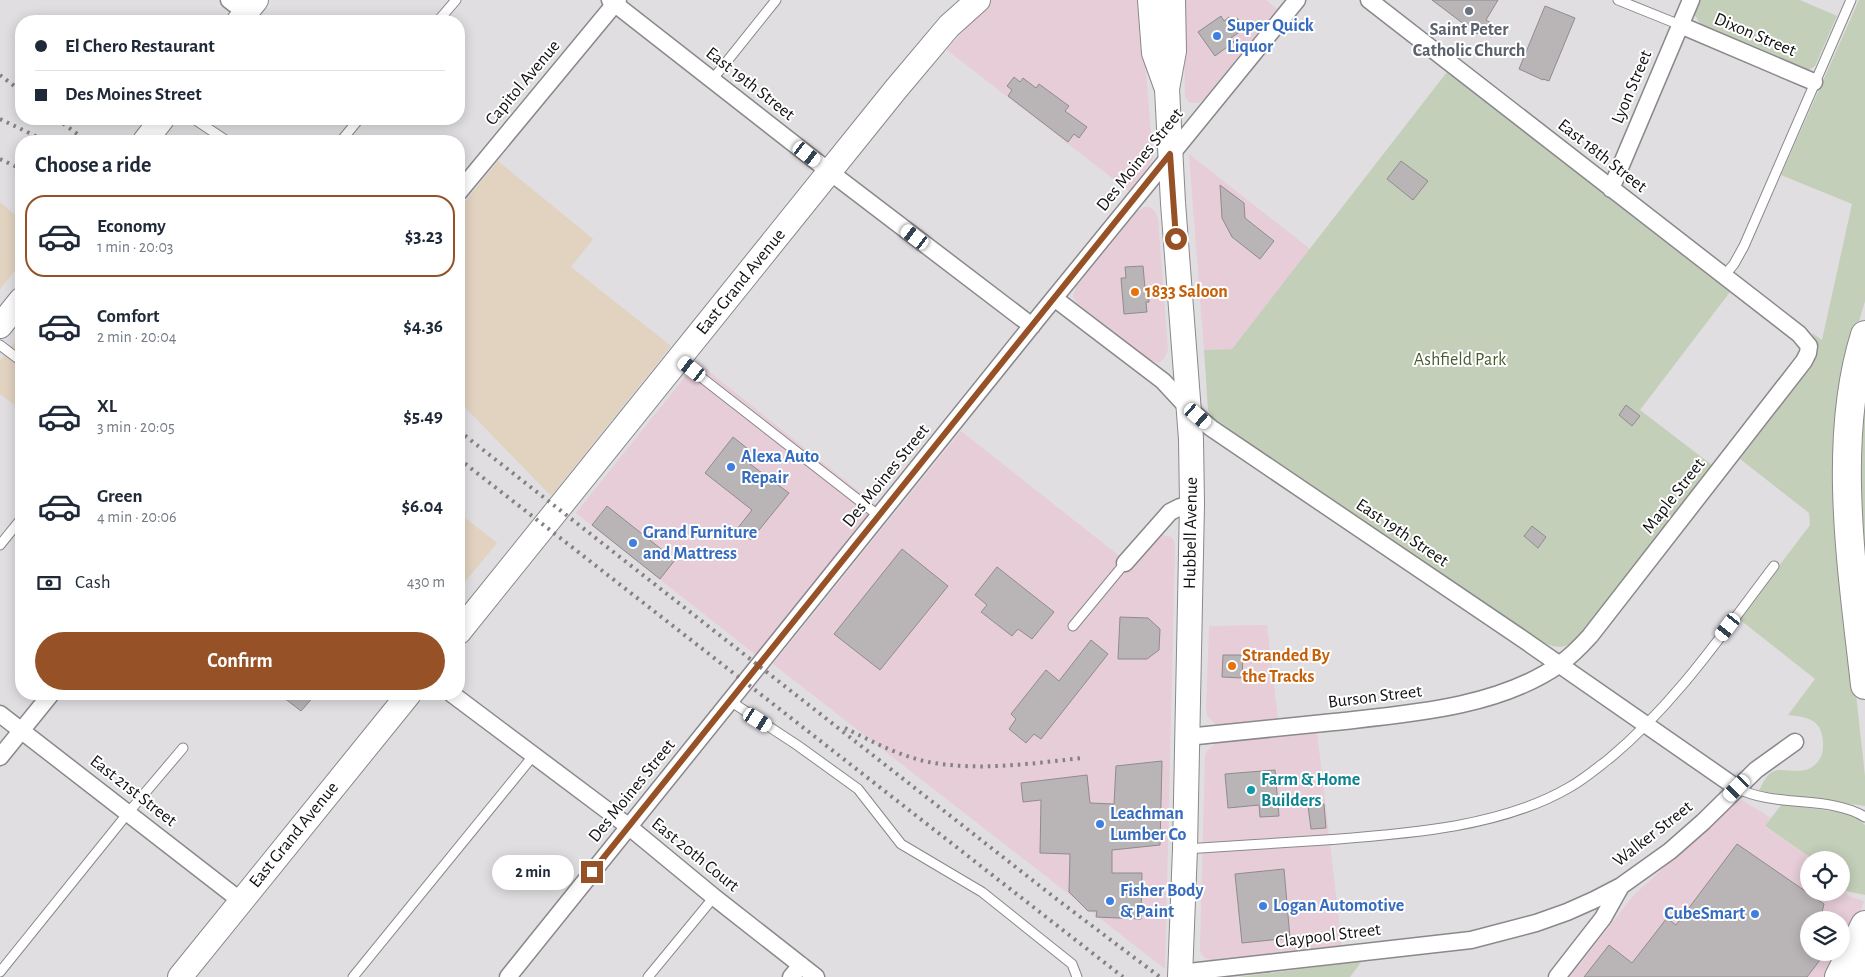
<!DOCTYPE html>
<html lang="en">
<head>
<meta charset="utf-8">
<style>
	:root { --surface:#fff; --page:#f2f2f3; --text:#1f2937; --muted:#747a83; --line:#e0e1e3; --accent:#965126 }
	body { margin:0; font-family:"Alegreya Sans",sans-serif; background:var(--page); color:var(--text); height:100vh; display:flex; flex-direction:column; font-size:19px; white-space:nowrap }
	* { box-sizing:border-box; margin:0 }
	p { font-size:16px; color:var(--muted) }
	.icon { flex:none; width:28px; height:28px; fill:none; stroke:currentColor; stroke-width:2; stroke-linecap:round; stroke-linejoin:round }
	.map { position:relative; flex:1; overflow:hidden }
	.panel { position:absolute; left:15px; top:135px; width:450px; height:565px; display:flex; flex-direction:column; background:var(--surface); border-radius:20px; box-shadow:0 2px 12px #0003 }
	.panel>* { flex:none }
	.hud { position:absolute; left:15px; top:15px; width:450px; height:110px; border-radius:20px; box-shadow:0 2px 12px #0003; display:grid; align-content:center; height:110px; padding:0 20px; background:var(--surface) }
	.fabs { position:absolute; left:1800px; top:851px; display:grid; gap:10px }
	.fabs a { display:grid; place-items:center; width:50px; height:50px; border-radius:50%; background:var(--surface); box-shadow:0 2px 12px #0003; font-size:25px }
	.end { position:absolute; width:22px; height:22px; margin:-11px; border:6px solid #965126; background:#fff; box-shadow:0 0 0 2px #fff }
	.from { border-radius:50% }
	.bubble { position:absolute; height:35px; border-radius:18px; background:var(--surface); box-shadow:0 2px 12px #0003; font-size:16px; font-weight:700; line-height:35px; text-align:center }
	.car { position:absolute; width:15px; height:30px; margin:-15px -8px; border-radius:6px; box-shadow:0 0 4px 1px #0007; background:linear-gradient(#fff 24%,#345 0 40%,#fff 0 76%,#345 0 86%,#fff 0) }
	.hud b { display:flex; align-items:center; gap:18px; height:48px; font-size:19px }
	.hud b+b { border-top:1px solid var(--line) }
	.hud i { width:12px; height:12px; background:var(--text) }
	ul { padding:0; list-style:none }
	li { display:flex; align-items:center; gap:15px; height:82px; margin:0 10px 8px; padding:0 10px; border:2px solid transparent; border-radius:20px }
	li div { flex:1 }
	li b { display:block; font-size:19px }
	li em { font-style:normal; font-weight:700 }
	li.selected { border-color:var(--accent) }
	li>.icon { width:45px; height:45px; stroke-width:1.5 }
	h2 { padding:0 20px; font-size:22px; line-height:60px }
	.pay { display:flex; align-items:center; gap:12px; height:55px; padding:0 20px; font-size:19px }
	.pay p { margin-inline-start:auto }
	.cta { display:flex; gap:10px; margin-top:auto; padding:10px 20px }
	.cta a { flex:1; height:58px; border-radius:30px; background:var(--accent); color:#fff; font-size:20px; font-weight:700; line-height:58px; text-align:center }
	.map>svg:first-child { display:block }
</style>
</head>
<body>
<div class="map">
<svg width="1865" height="977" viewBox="0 0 1865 977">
	<rect width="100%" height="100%" fill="#e0dee1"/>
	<path fill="#e6cdd7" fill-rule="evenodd" d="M 989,0 L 1140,0 L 1153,158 L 1150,165 L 1129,191 L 947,50 Z
		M 1183,0 L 1266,0 L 1277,9 L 1203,100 L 1198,103 L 1190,103 L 1185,97 Z
		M 1189,154 L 1310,249 L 1232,349 L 1204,350 Z
		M 1145,207 L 1149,207 L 1155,211 L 1158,218 L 1168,350 L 1163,360 L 1158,363 L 1150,360 L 1077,303 L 1073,296 L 1076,287 L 1138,211 Z
		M 697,362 L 876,505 L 757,656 L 576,513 Z
		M 961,431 L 1132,566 L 1155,539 L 1162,535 L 1171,537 L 1174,541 L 1175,547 L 1165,969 L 773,664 Z
		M 1267,625 L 1278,719 L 1219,725 L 1214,723 L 1208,717 L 1206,712 L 1209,626 Z
		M 1317,732 L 1342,947 L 1221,961 L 1211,961 L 1205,958 L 1201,954 L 1200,948 L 1205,755 L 1207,751 L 1214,744 Z
		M 1742,800 L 1771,818 L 1765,827 L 1814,860 L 1809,860 L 1809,892 L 1841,892 L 1841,882 L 1848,896 L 1864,901 L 1852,936 L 1844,954 L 1829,977 L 1570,977 L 1633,896 L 1728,809 ZM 1809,920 L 1841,920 L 1841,952 L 1809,952 Z"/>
	<path fill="#e2d2c0" d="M 498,161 L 593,239 L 571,267 L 671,346 L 551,496 L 459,401 L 459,209 Z
		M 0,202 L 21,220 L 21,263 L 0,289 Z
		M 21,334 L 21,410 L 0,394 L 0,361 Z
		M 459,513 L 497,543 L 459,589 Z"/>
	<path fill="#c4cfb9" d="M 1700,0 L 1800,0 L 1837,16 L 1815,66 L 1809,70 L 1803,70 L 1701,25 L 1694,14 Z
		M 1859,0 L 1865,0 L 1865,301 L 1855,335 L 1851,649 L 1865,776 L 1865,806 L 1759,791 C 1762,784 1766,776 1772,772 C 1785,765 1805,780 1819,760 C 1823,755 1823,748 1823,742 C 1822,719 1807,717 1788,715 L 1815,679 L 1739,619 L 1810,525 L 1809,513 L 1740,459 L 1814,363 C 1819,351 1817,344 1812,333 L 1822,340 L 1852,204 L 1781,175 Z
		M 1447,72 L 1730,292 L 1640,410 L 1712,465 L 1581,634 C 1568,647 1561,651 1543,642 L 1214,419 L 1208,410 L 1204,350 L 1232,349 Z
		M 1865,389 L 1865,594 L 1857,479 Z
		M 1782,804 L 1844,813 L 1856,817 L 1865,825 L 1865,895 L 1846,891 L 1841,882 L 1841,860 L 1814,860 L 1765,826 Z
		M 1362,961 L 1350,977 L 1239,977 Z"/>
	<path fill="#b9b5b6" stroke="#908b8d" d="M 1432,0 L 1498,0 L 1486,20 L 1498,27 L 1491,37 L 1480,30 L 1477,34 Z
		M 1545,6 L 1575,18 L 1549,81 L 1543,79 L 1543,80 L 1519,69 Z
		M 1221,16 L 1224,21 L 1229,17 L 1232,22 L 1237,18 L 1245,28 L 1231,38 L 1234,42 L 1215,56 L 1198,32 Z
		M 1014,77 L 1020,82 L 1023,78 L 1036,88 L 1039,84 L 1069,106 L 1065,111 L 1087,127 L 1079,138 L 1074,134 L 1068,142 L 1008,96 L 1012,90 L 1007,86 Z
		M 1401,161 L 1428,181 L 1413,200 L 1387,179 Z
		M 1220,185 L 1244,203 L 1245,218 L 1274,241 L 1260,259 L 1232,237 L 1222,218 Z
		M 1143,266 L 1145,288 L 1148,288 L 1149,302 L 1146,302 L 1147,312 L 1124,314 L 1121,278 L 1126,278 L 1125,267 Z
		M 1626,405 L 1640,416 L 1632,426 L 1619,415 Z
		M 733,437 L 753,453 L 746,461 L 789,493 L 751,540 L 737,529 L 752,510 L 705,473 Z
		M 607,506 L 675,560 L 660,579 L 592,525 Z
		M 1532,526 L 1546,537 L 1538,548 L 1524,536 Z
		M 902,549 L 948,586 L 880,670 L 834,634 Z
		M 997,567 L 1054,612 L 1032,639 L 1018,629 L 1012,636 L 981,612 L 987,605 L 975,595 Z
		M 1120,617 L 1148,618 L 1160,629 L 1159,650 L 1147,659 L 1118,659 Z
		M 1091,640 L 1108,654 L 1041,739 L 1034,734 L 1026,743 L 1009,729 L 1016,719 L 1011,714 L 1046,670 L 1059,681 Z
		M 1223,655 L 1243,655 L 1242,678 L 1222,677 Z
		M 279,694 L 316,694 L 301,711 Z
		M 1162,761 L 1160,845 L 1112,850 L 1112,873 L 1142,873 L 1141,919 L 1096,917 L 1097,911 L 1088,911 L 1069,892 L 1070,854 L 1040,853 L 1041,800 L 1023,802 L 1021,783 L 1087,775 L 1090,803 L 1114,804 L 1116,766 Z
		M 1275,770 L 1279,816 L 1260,817 L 1259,805 L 1228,808 L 1225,774 Z
		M 1324,804 L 1326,828 L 1311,829 L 1308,806 Z
		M 1737,844 L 1824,904 L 1822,912 L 1833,920 L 1809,920 L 1809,952 L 1826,952 L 1807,977 L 1584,977 L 1609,945 L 1632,963 L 1667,918 L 1676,925 Z
		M 1284,869 L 1290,938 L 1242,943 L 1235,874 Z"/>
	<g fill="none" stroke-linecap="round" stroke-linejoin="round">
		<defs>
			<path id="lane" d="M 1618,0 L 1680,25
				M 438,21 L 456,0
				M 712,80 L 776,0
				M 194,119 L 227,141
				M 341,141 L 359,119
				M 1724,276 L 1734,264 L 1744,246 L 1851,0
				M 0,345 L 21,361
				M 679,360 L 879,516
				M 0,545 L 21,519
				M 1073,626 L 1125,563
				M 730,701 L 797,745 L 858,789 L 901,844 L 982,892 L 1072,964 L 1077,977
				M 1737,788 C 1774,808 1830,795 1865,817
				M 1185,849 C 1232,846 1278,843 1325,840 C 1404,834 1500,828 1570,787 C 1584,779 1597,768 1610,758 C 1675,704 1723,633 1774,566
				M 0,972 L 128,813 L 183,748
				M 353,977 L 533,756
				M 648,977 L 714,897"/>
			<path id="street" d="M 229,0 L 246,13
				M 610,0 L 830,172 L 1032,326
				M 1680,25 L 1814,82
				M 1611,189 L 1691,0
				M 459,192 L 618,0
				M 1054,298 L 1163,381 L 1189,409 L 1211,428 L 1527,642 L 1737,788
				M 1125,563 L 1170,512 L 1180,507 L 1192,504
				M 452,694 L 628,826 L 714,897 L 816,977
				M 0,714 L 241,901
				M 1187,737 C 1236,732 1285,727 1334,722 C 1407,714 1498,708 1560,664 C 1571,656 1581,646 1590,636 L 1804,361 L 1808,353 L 1809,346 L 1799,334 L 1369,0
				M 0,757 L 51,694
				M 1180,973 L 1471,940 L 1536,923 L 1567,912 L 1594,900 L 1621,886
				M 508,977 L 1042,313 L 1297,0
				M 791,977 L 801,965
				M 1557,977 L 1603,918 L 1621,886 L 1670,851 L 1703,822 L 1756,770 L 1795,742"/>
			<path id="secondary" d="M 1150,0 L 1154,53 L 1167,89
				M 1173,0 L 1174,51 L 1167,89 L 1173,203 L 1191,439 L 1192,504 L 1185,849 L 1180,977
				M 239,21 L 256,0
				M 145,141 L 162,119
				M 0,326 L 21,300
				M 459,632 L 896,89 L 949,26 L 978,0
				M 180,977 L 409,694"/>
			<path id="primary" d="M 1853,977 L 1865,960"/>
			<path id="highway" d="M 1865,335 C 1831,443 1853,575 1865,685
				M 1839,977 L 1865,925"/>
		</defs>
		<use href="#lane" stroke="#8a888b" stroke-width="11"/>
		<use href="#street" stroke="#8a888b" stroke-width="19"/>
		<use href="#secondary" stroke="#8a888b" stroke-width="26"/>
		<use href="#primary" stroke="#8a888b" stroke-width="29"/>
		<use href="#highway" stroke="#8a888b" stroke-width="30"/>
		<use href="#lane" stroke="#fff" stroke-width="9"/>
		<use href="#street" stroke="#fff" stroke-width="16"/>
		<use href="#secondary" stroke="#fff" stroke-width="24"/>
		<use href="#primary" stroke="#fff" stroke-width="26"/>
		<use href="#highway" stroke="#fff" stroke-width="28"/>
		<path stroke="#828183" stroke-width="4" stroke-dasharray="2.5 5" stroke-linecap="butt" d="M 0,75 L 21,91
			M 0,119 L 46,141
			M 57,119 L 87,141
			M 0,159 L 21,169
			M 459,431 L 1059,901 L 1160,977
			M 459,459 L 1123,977
			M 845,728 C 873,742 903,758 934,763 C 984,771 1034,763 1083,758"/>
	</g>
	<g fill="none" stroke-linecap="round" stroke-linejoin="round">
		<path stroke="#965126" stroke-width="6" d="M 592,872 L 1170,154 L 1176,239"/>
	</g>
	<circle fill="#6b7280" stroke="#fff" stroke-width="2" cx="1469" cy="11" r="5"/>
	<g fill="#3f7fe0" stroke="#fff" stroke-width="2">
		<circle cx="1217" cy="36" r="5"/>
		<circle cx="731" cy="467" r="5"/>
		<circle cx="633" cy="543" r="5"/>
		<circle cx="1100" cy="824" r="5"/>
		<circle cx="1110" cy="901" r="5"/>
		<circle cx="1263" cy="906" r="5"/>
		<circle cx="1755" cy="914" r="5"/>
	</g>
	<g fill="#e8710a" stroke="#fff" stroke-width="2">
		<circle cx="1135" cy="292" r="5"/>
		<circle cx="1232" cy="666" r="5"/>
	</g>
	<circle fill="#0f9aa8" stroke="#fff" stroke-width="2" cx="1251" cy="790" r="5"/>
	<g text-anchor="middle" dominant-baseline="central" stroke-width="4" stroke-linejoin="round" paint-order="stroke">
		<g font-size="18" font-weight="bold" fill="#366cbe" stroke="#fff" text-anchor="start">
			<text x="1227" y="26">Super Quick<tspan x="1227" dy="21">Liquor</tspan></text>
			<text x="741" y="457">Alexa Auto<tspan x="741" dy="21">Repair</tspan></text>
			<text x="643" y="533">Grand Furniture<tspan x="643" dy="21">and Mattress</tspan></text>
			<text x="1110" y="814">Leachman<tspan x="1110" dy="21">Lumber Co</tspan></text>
			<text x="1120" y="891">Fisher Body<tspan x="1120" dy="21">&amp; Paint</tspan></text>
			<text x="1273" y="906">Logan Automotive</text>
			<text x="1745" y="914" text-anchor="end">CubeSmart</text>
		</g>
		<g font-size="18" font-weight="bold" fill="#5b616d" stroke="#fff">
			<text x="1469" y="30">Saint Peter<tspan x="1469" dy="21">Catholic Church</tspan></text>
		</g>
		<g font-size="18" fill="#121113" stroke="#fff">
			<text transform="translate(1755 35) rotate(23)">Dixon Street</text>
			<text transform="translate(523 83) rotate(-50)">Capitol Avenue</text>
			<text transform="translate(750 84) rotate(38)">East 19th Street</text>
			<text transform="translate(1632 87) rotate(-67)">Lyon Street</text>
			<text transform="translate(1602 156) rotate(38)">East 18th Street</text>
			<text transform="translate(1140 160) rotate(-51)">Des Moines Street</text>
			<text transform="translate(741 282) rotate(-51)">East Grand Avenue</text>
			<text transform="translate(886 476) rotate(-51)">Des Moines Street</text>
			<text transform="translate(1674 496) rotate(-52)">Maple Street</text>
			<text transform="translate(1191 533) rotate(-89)">Hubbell Avenue</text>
			<text transform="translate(1402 533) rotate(34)">East 19th Street</text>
			<text transform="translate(1375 697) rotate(-7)">Burson Street</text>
			<text transform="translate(133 791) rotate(38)">East 21st Street</text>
			<text transform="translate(632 791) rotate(-51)">Des Moines Street</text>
			<text transform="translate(1653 834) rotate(-38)">Walker Street</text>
			<text transform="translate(294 835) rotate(-51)">East Grand Avenue</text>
			<text transform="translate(695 855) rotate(39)">East 20th Court</text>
			<text transform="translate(1328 936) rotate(-7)">Claypool Street</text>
		</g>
		<g font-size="18" font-weight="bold" fill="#c56008" stroke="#fff" text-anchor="start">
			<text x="1145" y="292">1833 Saloon</text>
			<text x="1242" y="656">Stranded By<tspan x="1242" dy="21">the Tracks</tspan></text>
		</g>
		<g font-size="18" fill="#485c30" stroke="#fff">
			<text x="1460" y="360">Ashfield Park</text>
		</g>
		<g font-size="18" font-weight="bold" fill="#0d838f" stroke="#fff" text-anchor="start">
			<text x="1261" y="780">Farm &amp; Home<tspan x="1261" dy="21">Builders</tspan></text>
		</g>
	</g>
</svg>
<div class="fabs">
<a><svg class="icon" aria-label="locate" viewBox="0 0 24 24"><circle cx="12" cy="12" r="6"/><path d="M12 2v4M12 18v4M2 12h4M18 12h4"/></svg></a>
<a><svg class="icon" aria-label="layers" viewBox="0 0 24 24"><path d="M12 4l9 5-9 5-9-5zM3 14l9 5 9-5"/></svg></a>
</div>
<i class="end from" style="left:1176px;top:239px"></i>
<i class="end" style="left:592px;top:872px"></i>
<div class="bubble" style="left:492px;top:855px;width:82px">2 min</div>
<i class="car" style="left:807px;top:154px;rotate:128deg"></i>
<i class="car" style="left:915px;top:237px;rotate:307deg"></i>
<i class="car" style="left:692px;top:369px;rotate:308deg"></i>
<i class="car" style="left:1198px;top:416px;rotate:131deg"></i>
<i class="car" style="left:1728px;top:627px;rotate:217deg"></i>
<i class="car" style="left:758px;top:720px;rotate:122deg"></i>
<i class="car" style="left:1737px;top:788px;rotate:224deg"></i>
<div class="hud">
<b><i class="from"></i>El Chero Restaurant</b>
<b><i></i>Des Moines Street</b>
</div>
<section class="panel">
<h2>Choose a ride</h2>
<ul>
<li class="selected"><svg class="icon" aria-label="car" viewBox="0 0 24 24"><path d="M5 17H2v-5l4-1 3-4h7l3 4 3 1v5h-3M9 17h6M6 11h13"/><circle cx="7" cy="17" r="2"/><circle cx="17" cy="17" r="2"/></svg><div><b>Economy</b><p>1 min · 20:03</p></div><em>$3.23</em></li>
<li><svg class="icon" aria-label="car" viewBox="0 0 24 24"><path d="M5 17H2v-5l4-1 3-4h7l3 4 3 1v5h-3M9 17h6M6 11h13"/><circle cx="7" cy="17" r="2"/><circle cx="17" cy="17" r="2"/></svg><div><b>Comfort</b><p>2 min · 20:04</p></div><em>$4.36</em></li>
<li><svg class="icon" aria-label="car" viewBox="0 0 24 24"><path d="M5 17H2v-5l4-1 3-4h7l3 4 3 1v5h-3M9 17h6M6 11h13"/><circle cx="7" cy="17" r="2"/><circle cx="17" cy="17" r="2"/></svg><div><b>XL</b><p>3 min · 20:05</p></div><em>$5.49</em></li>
<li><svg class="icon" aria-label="car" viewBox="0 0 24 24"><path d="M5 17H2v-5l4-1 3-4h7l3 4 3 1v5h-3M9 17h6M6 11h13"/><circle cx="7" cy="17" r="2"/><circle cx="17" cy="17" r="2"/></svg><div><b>Green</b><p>4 min · 20:06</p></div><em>$6.04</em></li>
</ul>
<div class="pay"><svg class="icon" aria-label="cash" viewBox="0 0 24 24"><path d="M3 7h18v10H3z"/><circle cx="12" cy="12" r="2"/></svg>Cash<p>430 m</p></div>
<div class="cta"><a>Confirm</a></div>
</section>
</div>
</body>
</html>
